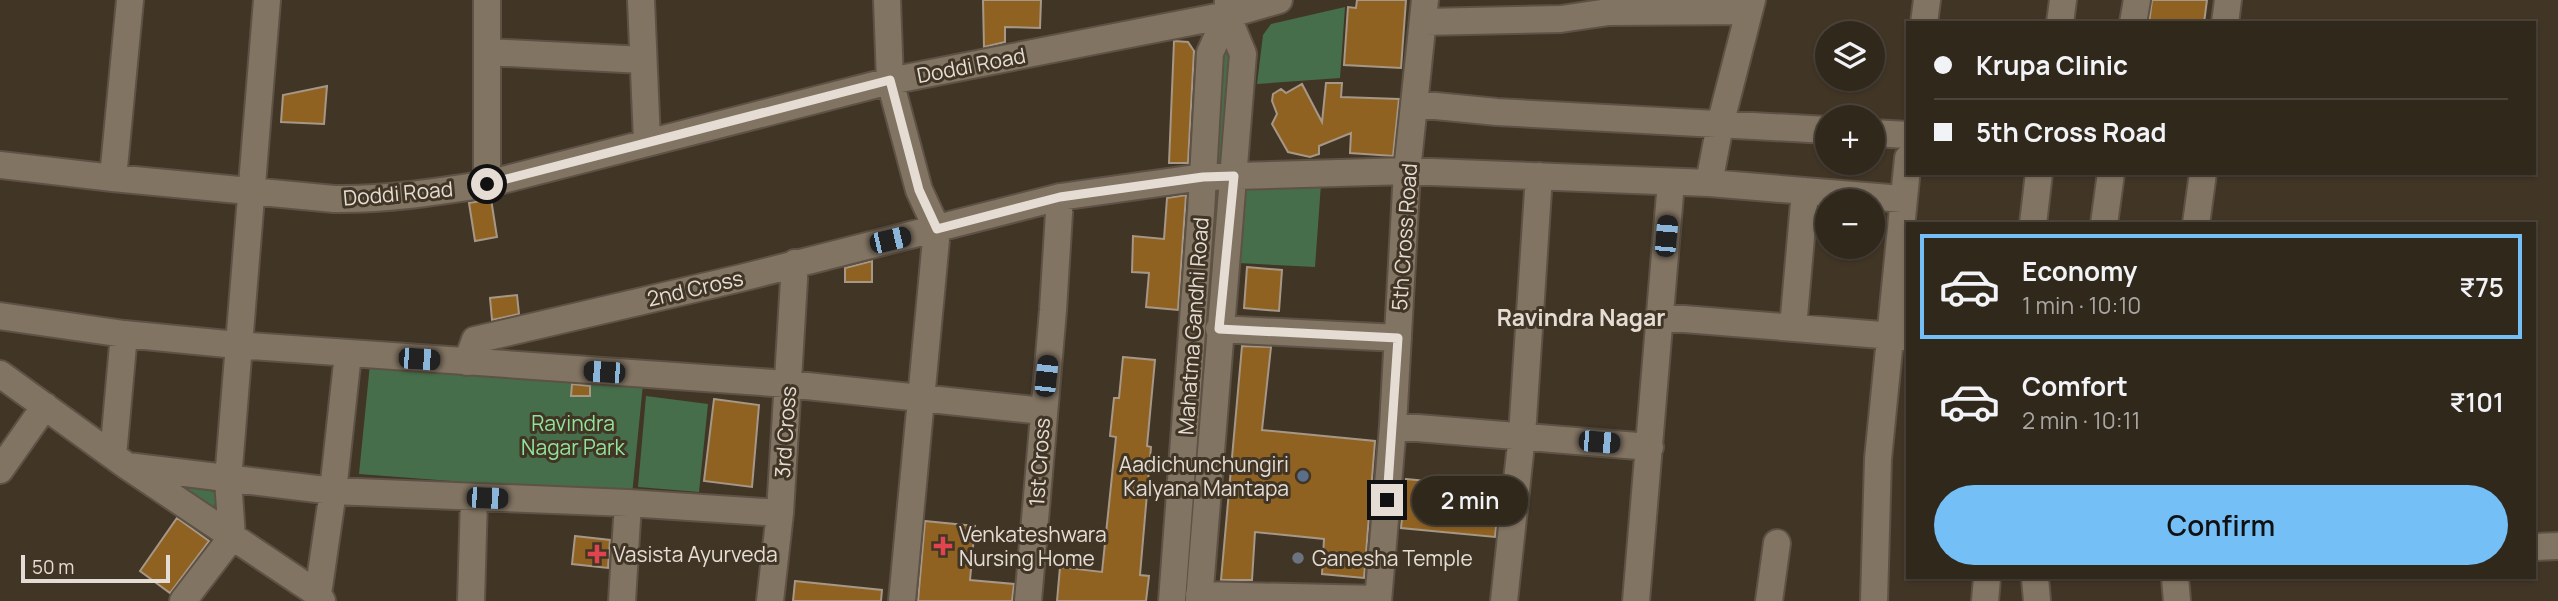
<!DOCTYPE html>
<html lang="en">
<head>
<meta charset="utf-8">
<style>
	:root { --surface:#31281c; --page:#393025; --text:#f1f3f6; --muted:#a8a6a3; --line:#4c443b; --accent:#74c0f6 }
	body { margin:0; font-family:Manrope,sans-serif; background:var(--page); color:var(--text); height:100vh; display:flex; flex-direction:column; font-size:26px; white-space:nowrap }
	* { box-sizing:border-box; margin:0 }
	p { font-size:23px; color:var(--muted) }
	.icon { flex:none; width:38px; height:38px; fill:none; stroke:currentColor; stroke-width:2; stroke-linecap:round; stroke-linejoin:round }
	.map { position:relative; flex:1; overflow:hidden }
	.drawer { position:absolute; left:1906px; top:222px; width:630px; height:357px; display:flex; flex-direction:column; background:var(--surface); border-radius:0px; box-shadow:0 2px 5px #0004,0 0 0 2px var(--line) }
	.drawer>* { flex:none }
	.guide { position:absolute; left:1906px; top:21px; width:630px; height:154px; border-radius:0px; box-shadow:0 2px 5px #0004,0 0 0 2px var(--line); display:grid; align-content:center; height:154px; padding:0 28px; background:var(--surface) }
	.tools { position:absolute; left:1815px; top:21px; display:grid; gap:14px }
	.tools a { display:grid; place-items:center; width:70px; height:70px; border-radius:50%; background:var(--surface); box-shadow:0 2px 5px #0004,0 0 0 2px var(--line); font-size:35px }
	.scale { position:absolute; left:21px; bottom:18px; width:149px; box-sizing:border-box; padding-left:7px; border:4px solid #e5ddd4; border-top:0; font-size:19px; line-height:24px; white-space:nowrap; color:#e5ddd4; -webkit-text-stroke:5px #413526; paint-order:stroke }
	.end { position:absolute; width:32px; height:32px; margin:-16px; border:9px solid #e5ddd4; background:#111; box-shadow:0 0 0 4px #111 }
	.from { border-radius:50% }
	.bubble { position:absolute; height:49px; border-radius:24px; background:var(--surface); box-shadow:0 2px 5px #0004,0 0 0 2px var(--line); font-size:23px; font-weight:600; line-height:49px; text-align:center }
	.car { position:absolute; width:21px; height:42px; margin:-21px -10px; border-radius:9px; box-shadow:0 0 5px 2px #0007; background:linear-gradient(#222 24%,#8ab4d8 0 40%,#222 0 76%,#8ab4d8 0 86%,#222 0) }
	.guide b { display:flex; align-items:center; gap:24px; height:66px; font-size:26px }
	.guide b+b { border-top:2px solid var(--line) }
	.guide i { width:18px; height:18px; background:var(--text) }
	ul { padding:12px 0 0; list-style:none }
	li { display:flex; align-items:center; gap:21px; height:105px; margin:0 14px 10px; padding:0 14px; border:4px solid transparent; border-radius:0px }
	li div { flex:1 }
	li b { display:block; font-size:26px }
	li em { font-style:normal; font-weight:600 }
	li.on { border-color:var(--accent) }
	li>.icon { width:63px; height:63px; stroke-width:1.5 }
	.button { display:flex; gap:14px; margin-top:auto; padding:14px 28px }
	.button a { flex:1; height:80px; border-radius:42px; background:var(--accent); color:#111; font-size:28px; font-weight:600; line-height:80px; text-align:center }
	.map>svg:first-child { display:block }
</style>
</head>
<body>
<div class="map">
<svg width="2558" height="601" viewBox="0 0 2558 601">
	<rect width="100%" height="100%" fill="#413526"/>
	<path fill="#476e4a" d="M 1345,7 L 1340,78 L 1257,84 L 1263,35 L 1271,24 Z
		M 1220,50 L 1231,50 L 1225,165 L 1212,165 Z
		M 1212,184 L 1223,184 L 1194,509 L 1185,509 Z
		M 1321,184 L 1315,267 L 1239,263 L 1246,186 Z
		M 370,364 L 643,384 L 632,495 L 359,474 Z
		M 646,396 L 708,404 L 699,492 L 638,487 Z
		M 177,486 L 216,492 L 214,512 Z"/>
	<path fill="#906222" stroke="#a69786" stroke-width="2" d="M 983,0 L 1041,0 L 1040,28 L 1005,27 L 1005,42 L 984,47 Z
		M 1357,0 L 1406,0 L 1401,68 L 1344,65 L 1348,7 L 1356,8 Z
		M 2152,0 L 2207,0 L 2204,23 L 2149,23 Z
		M 1174,41 L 1188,42 L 1194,51 L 1188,163 L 1169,163 Z
		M 1326,83 L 1342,83 L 1341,97 L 1399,99 L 1393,156 L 1350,153 L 1351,133 L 1319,146 L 1319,154 L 1310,157 L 1288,152 L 1272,124 L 1277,114 L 1272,101 L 1273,94 L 1281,89 L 1286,93 L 1302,84 L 1322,122 Z
		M 327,86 L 324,124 L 281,122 L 283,95 Z
		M 1186,195 L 1178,310 L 1146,307 L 1149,273 L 1132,272 L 1133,236 L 1164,239 L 1167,198 Z
		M 491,199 L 497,237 L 475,241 L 469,203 Z
		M 872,261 L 872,282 L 845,282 L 845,268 Z
		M 1247,267 L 1282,270 L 1279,311 L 1244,308 Z
		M 517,295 L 519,314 L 492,320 L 490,298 Z
		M 1242,346 L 1271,347 L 1262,430 L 1375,441 L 1364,578 L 1322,574 L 1324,539 L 1255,532 L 1252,580 L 1221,580 Z
		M 1123,357 L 1155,360 L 1147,446 L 1151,447 L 1140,575 L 1149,576 L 1146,601 L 1057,601 L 1060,567 L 1102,572 L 1116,437 L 1110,436 L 1114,398 L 1119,398 Z
		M 572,384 L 590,386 L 590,396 L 571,396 Z
		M 714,399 L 759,405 L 752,487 L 704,481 Z
		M 1406,479 L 1500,488 L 1495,537 L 1401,528 Z
		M 177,518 L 209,541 L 170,593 L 140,571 Z
		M 925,521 L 975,526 L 970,580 L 1014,584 L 1012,601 L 918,601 Z
		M 575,536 L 610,540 L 608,568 L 572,564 Z
		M 795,581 L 882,590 L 881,601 L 793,601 Z"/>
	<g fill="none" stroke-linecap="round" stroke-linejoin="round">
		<defs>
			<path id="minor" d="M 641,0 L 647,141
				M 887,0 L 890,81 L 919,190 L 937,229 L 902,601
				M 1424,22 L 1561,19 L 1609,12 L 1749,11
				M 1924,23 L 1927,0
				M 2060,23 L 2063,0
				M 2133,23 L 2137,0
				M 2225,23 L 2228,0
				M 487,52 L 643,60
				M 1415,104 L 1497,112 L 1827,130
				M 1872,133 L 1908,135
				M 0,165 L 113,178 L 334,199 C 385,200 436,192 487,184 L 890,81 L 1227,15 L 1279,0
				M 113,178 L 130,0
				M 1709,183 L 1902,199
				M 487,184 L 487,0
				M 2033,224 L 2039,173
				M 2104,224 L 2111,173
				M 2196,224 L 2203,173
				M 0,316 L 124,334 L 237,345 L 788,384 L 1043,411
				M 1659,317 L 1906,337
				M 1793,328 L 1805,191
				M 1219,329 L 1398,338
				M 467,362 L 475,340 L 741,278 L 1060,197 L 1203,177 L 1407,171 L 1709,183 L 1720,125 L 1752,0
				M 0,374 L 127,466 L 318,594 L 322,601
				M 1393,426 L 1650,447
				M 113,456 L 124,334
				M 127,466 L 333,491 L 628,503 L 780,513
				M 0,470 L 45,406
				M 232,537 L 228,480 L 267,0
				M 2534,547 L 2558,546
				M 2035,578 L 2037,601
				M 2175,578 L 2177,601
				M 318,594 L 333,491 L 348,354
				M 1199,595 L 1378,599
				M 183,601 L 232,537
				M 471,601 L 474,498
				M 622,601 L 628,503
				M 770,601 L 780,513 L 795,263
				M 1028,601 L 1053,310 L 1060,197
				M 1172,601 L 1201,212 L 1210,53 L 1227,15
				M 1199,601 L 1243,54 L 1227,15 L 1228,0
				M 1378,601 L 1393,426 L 1407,171 L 1425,0
				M 1504,601 L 1522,435 L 1539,176
				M 1636,601 L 1671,182
				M 1769,601 L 1777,543
				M 1874,601 L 1878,459 L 1908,158
				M 1985,601 L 1987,578"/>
		</defs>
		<use href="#minor" stroke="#5d5245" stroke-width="30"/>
		<use href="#minor" stroke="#827463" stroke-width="26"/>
	</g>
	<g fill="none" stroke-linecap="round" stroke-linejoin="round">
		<path stroke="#e5ddd4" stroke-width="9" d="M 487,184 L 890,80 L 919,190 L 937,229 L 1060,197 L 1203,177 L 1234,176 L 1219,329 L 1398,338 L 1387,500"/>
	</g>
	<circle fill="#5c6f8a" stroke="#413526" stroke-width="2.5" cx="1303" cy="476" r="7"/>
	<g fill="#e0444e" stroke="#413526" stroke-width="2.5">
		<path d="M939.5 535.5h7v7h7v7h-7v7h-7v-7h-7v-7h7z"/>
		<path d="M593.5 543.5h7v7h7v7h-7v7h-7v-7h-7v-7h7z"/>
	</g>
	<circle fill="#6b7280" stroke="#413526" stroke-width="2.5" cx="1298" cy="558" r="7"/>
	<g text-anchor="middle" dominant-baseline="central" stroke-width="6" stroke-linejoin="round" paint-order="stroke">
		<g font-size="21" fill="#e5ddd4" stroke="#413526">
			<text transform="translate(971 65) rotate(-11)">Doddi Road</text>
			<text transform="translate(398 193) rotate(-5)">Doddi Road</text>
			<text transform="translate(1404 237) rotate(-86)">5th Cross Road</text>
			<text transform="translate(695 288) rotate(-13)">2nd Cross</text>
			<text transform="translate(1193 326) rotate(-86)">Mahatma Gandhi Road</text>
			<text transform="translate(785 432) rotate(-86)">3rd Cross</text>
			<text transform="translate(1039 462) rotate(-86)">1st Cross</text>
		</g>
		<g font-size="21" fill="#92e39a" stroke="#413526">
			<text x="573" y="423">Ravindra<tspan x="573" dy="24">Nagar Park</tspan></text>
		</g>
		<g font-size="21" fill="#e5ddd4" stroke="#413526" text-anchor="start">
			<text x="1289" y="464" text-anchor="end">Aadichunchungiri<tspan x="1289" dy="24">Kalyana Mantapa</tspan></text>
			<text x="959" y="534">Venkateshwara<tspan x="959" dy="24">Nursing Home</tspan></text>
			<text x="613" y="554">Vasista Ayurveda</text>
			<text x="1312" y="558">Ganesha Temple</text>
		</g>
		<g font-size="23" font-weight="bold" fill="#e5ddd4" stroke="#413526">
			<text x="1581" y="317">Ravindra Nagar</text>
		</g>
	</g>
</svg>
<div class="tools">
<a><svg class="icon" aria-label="layers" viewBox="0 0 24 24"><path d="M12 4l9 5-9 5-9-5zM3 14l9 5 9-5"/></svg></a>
<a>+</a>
<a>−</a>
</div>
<div class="scale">50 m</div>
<i class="end from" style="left:487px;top:184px"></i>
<i class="end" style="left:1387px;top:500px"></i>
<div class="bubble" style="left:1412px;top:476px;width:116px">2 min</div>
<i class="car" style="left:1666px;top:236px;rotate:5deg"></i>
<i class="car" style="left:890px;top:240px;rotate:77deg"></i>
<i class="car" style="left:419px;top:359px;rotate:94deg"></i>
<i class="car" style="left:604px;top:372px;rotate:274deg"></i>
<i class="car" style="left:1046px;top:376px;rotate:6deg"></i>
<i class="car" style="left:1599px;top:442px;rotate:95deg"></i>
<i class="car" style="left:487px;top:498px;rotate:92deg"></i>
<div class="guide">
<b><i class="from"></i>Krupa Clinic</b>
<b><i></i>5th Cross Road</b>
</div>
<section class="drawer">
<ul>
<li class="on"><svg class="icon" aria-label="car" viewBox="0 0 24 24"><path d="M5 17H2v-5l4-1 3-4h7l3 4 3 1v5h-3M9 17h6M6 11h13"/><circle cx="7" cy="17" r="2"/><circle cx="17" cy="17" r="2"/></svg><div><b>Economy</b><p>1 min · 10:10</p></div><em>₹75</em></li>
<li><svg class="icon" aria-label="car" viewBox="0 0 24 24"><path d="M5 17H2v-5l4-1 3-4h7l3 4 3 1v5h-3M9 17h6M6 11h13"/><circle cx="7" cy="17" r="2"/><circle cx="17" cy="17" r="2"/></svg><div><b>Comfort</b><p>2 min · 10:11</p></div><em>₹101</em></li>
</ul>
<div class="button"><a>Confirm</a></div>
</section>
</div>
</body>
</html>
